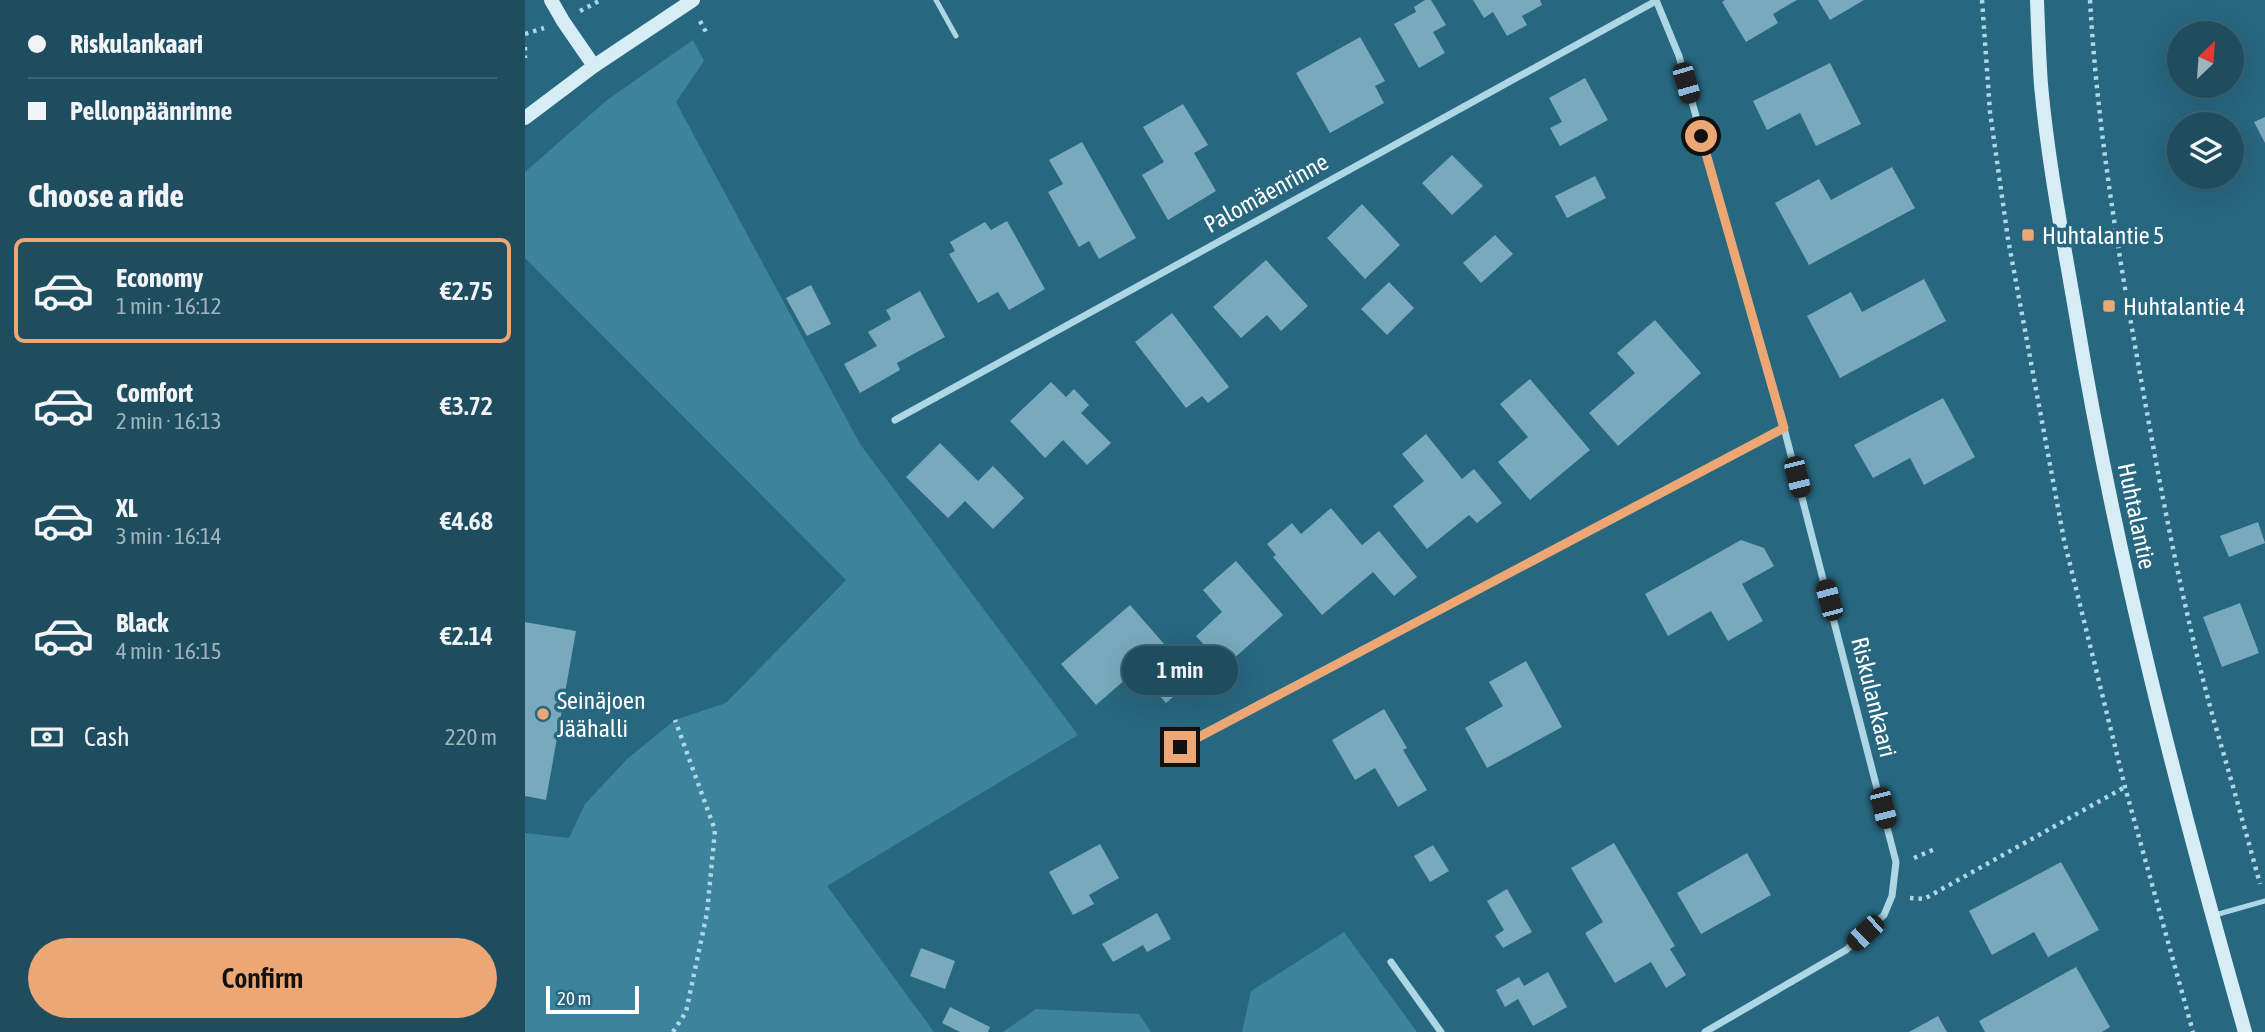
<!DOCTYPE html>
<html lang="en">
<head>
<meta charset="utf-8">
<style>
	:root { --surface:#1d4d5f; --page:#2a5768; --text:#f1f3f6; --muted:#a0b4bd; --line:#3b6474; --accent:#eda774 }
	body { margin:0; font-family:"Asap Condensed",sans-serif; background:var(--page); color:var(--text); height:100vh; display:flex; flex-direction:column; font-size:26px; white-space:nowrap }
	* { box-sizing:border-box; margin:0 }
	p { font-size:23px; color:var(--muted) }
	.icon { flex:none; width:38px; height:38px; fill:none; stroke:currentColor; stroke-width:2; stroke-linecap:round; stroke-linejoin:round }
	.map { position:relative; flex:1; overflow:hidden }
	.drawer { display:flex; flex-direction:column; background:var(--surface); width:525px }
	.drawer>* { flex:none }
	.hud { display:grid; align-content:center; height:154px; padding:0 28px; background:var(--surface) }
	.needle { width:46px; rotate:25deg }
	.tools { position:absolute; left:1642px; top:21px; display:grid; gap:14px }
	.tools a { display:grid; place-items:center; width:77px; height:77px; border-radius:50%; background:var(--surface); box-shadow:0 7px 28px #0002,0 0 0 2px var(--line); font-size:35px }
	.scale { position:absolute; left:21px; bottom:18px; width:93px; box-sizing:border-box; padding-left:7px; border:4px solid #fff; border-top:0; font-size:19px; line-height:24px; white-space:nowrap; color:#fff; -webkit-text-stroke:5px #27677f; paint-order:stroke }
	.end { position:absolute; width:32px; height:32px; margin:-16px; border:9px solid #eda774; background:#111; box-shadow:0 0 0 4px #111 }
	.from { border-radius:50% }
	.bubble { position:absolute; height:49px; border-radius:24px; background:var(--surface); box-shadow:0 7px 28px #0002,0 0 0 2px var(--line); font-size:23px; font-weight:600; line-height:49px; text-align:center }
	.car { position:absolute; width:21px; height:42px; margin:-21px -10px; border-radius:9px; box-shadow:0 0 5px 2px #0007; background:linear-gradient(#222 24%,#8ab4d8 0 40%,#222 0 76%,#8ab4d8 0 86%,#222 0) }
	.hud b { display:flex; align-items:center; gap:24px; height:66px; font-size:26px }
	.hud b+b { border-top:2px solid var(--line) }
	.hud i { width:18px; height:18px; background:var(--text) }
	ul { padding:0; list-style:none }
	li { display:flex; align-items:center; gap:21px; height:105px; margin:0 14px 10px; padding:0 14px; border:4px solid transparent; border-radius:10px }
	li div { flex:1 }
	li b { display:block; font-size:26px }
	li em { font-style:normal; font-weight:600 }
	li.current { border-color:var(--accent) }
	li>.icon { width:63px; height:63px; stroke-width:1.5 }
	h2 { padding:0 28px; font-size:32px; line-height:84px }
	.pay { display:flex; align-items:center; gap:18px; height:77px; padding:0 28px; font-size:26px }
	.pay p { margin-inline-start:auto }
	.action { display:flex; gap:14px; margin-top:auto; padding:14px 28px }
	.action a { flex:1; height:80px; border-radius:42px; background:var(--accent); color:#111; font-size:28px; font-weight:600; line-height:80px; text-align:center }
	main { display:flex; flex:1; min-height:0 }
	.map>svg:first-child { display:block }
</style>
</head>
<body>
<main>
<section class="drawer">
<div class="hud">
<b><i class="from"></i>Riskulankaari</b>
<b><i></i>Pellonpäänrinne</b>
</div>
<h2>Choose a ride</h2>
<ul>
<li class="current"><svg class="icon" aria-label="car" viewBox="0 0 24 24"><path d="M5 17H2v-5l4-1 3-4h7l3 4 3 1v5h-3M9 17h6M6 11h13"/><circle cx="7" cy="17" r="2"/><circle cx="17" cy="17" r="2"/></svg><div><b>Economy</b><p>1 min · 16:12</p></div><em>€2.75</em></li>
<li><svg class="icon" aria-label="car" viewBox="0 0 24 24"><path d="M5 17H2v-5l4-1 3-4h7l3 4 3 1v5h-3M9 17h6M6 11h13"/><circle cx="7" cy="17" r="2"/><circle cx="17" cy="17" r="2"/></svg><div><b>Comfort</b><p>2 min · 16:13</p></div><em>€3.72</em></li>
<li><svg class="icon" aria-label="car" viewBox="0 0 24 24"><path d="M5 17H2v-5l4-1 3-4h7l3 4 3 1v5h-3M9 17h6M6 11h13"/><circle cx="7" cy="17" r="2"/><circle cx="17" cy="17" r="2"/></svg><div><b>XL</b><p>3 min · 16:14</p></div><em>€4.68</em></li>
<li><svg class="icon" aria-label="car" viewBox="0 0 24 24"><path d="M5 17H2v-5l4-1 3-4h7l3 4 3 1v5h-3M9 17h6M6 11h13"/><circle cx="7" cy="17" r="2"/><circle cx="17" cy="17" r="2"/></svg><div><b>Black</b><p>4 min · 16:15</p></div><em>€2.14</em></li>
</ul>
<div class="pay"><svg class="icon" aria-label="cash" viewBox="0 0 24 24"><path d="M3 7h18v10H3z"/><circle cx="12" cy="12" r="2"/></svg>Cash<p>220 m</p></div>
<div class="action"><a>Confirm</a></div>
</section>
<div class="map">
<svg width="1740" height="1032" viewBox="0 0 1740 1032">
	<rect width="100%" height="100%" fill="#27677f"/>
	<path fill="#3c839d" d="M 168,40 L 179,61 L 151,102 L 335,444 L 553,735 L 302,886 L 409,1032 L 0,1032 L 0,833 L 44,838 L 60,804 L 102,759 L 150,720 L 201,703 L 321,580 L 0,258 L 0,172 L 82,100 Z
		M 819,932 L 892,1032 L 717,1032 L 726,991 Z
		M 511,1009 L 614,1014 L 626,1032 L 478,1032 Z"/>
	<path fill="#78a9bc" d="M 900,0 L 906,0 L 921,25 L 908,32 L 920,53 L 894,68 L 869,24 L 891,12 L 889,7 Z
		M 948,0 L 1015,0 L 1017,5 L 997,16 L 1002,25 L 982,36 L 968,12 L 959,18 Z
		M 1200,0 L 1272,0 L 1248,14 L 1253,23 L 1221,42 L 1197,2 Z
		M 1293,0 L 1339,0 L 1305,20 Z
		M 835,37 L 860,81 L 850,86 L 859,103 L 805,133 L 771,73 Z
		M 1305,63 L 1336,124 L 1291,146 L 1275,113 L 1242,130 L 1228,101 Z
		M 1060,78 L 1083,120 L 1035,146 L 1025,128 L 1037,122 L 1024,98 Z
		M 658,104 L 683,145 L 669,153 L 691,191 L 643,220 L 617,175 L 639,162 L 618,127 Z
		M 1740,117 L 1740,143 L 1729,122 Z
		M 557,142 L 611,238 L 574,259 L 564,241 L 554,247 L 523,192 L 538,184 L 524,160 Z
		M 927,155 L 958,186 L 927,215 L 897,183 Z
		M 1367,167 L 1390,208 L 1284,265 L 1250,203 L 1294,179 L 1306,200 Z
		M 1070,176 L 1081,198 L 1042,218 L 1030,196 Z
		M 837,204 L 875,245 L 840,279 L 802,238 Z
		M 482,221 L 520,289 L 484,310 L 473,292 L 453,303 L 424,254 L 430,251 L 425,242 L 460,222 L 466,230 Z
		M 970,235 L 988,254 L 956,283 L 938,263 Z
		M 741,260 L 783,306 L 756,331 L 742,315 L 716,338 L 688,307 Z
		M 1399,279 L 1421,321 L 1315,378 L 1282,316 L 1326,292 L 1337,312 Z
		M 864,282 L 889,308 L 862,335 L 836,309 Z
		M 286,285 L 306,324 L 282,336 L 261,298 Z
		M 395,291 L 420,337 L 372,363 L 375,370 L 335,393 L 319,364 L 352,346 L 343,332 L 366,319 L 361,310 Z
		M 647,313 L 704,387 L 683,403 L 677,396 L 661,408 L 610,342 Z
		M 1130,320 L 1176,373 L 1093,446 L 1064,413 L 1110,373 L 1092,353 Z
		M 1005,379 L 1065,450 L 1005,500 L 973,462 L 1003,437 L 975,404 Z
		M 526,382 L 541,397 L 549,389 L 564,405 L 556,413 L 586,443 L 562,465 L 538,440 L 520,458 L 485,421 Z
		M 1418,398 L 1450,457 L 1399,485 L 1385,458 L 1348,478 L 1329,445 Z
		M 901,434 L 937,479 L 949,469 L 977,503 L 952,523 L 944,515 L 902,549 L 868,506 L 899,481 L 877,454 Z
		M 415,443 L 453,481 L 468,466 L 499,498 L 468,529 L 440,501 L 423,518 L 381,477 Z
		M 806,508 L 837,545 L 854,531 L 892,577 L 869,596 L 848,572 L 797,615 L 748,557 L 751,555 L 742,544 L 767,523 L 776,534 Z
		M 1733,522 L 1740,543 L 1704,557 L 1695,536 Z
		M 1216,540 L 1239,548 L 1249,566 L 1217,584 L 1238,621 L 1203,641 L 1186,611 L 1143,636 L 1120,594 Z
		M 711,561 L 758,615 L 699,667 L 671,636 L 697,612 L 678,590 Z
		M 1715,603 L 1734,653 L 1697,667 L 1678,617 Z
		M 605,605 L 640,645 L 571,705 L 536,664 Z
		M 0,622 L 51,631 L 21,800 L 0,796 Z
		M 645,655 L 667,681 L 641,703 L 618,677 Z
		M 1001,661 L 1037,727 L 962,768 L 940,728 L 978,706 L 964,682 Z
		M 859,709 L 882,748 L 878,750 L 902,790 L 873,807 L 850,768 L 830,780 L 807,740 Z
		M 1089,843 L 1150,946 L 1145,949 L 1161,975 L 1141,988 L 1126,962 L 1090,983 L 1060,933 L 1078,922 L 1046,868 Z
		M 575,844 L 594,878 L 564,895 L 569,904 L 548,915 L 524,872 Z
		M 908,845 L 924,871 L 905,882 L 889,856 Z
		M 1222,853 L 1246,895 L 1176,934 L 1152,893 Z
		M 1536,862 L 1574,930 L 1523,957 L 1509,932 L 1467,955 L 1444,911 Z
		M 982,889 L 1007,932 L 978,948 L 970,936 L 979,930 L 962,901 Z
		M 632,913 L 646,939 L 622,952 L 618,945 L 588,962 L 577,944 Z
		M 396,948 L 430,961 L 420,989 L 385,976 Z
		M 1551,967 L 1585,1027 L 1577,1032 L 1460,1032 L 1454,1021 Z
		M 1023,972 L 1042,1007 L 1008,1026 L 993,999 L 980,1007 L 971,990 L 994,977 L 999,986 Z
		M 425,1007 L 465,1027 L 463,1032 L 435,1032 L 417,1023 Z
		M 1413,1016 L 1422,1032 L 1384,1032 Z"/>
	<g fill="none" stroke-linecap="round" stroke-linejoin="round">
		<path stroke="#aed7e5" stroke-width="4.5" stroke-dasharray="3.5 5" stroke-linecap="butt" d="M 1457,0 L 1465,112 L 1483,239 L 1539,540 L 1600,787 L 1668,1032
			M 1565,0 C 1572,124 1592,246 1614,368 C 1635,486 1657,605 1689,721 C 1705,775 1720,829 1735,884
			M 55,11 L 76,0
			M 175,21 L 181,32
			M 0,34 L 19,28
			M 0,47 L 0,58
			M 1389,858 L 1410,849
			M 1385,898 L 1399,899 L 1600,787
			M 148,1032 L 161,1012 L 182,913 L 190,830 L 150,720"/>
		<path stroke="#aed7e5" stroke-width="5" d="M 411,0 L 431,36
			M 1690,915 L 1740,901"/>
		<path stroke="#aed7e5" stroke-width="7" d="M 1131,0 L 1154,56 L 1259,428 L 1371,862 L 1367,896 L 1359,915 L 1321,950 L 1180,1032
			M 370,420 L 1131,1
			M 655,746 L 1259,428
			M 866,962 L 916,1032"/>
		<path stroke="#d7edf5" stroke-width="14" d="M 26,0 L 38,21 L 69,66
			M 1512,0 C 1513,28 1514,57 1516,85 C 1523,162 1538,239 1551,315 C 1591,558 1653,796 1720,1032
			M 0,118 L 69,66 L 168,0"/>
	</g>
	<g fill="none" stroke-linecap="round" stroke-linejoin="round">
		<path stroke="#eda774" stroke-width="9" d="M 655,747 L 1259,428 L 1176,136"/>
	</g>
	<g fill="#eda774" stroke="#27677f" stroke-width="2.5">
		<rect x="1496" y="228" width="14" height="14" rx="3.5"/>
		<rect x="1577" y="299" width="14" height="14" rx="3.5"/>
		<circle cx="18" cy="714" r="7"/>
	</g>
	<g text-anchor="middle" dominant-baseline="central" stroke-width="7" stroke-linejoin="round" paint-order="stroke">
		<g font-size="24" fill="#fff" stroke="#27677f">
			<text transform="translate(741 193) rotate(-29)">Palomäenrinne</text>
			<text transform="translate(1612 516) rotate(78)">Huhtalantie</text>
			<text transform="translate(1349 697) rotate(76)">Riskulankaari</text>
		</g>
		<g font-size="24" fill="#fff" stroke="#27677f" text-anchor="start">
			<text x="1517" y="235">Huhtalantie 5</text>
			<text x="1598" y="306">Huhtalantie 4</text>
			<text x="32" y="700">Seinäjoen<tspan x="32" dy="28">Jäähalli</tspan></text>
		</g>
	</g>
</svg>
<div class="tools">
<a><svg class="needle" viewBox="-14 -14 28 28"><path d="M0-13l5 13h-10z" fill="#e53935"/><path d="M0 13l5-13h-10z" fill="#a0b4bd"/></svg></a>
<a><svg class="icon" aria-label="layers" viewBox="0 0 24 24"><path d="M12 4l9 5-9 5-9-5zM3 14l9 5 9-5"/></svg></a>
</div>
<div class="scale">20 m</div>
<i class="end from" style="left:1176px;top:136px"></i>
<i class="end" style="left:655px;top:747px"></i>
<div class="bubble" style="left:597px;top:646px;width:116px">1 min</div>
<i class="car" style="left:1161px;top:83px;rotate:164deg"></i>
<i class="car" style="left:1272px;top:477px;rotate:166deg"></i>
<i class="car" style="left:1304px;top:600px;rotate:345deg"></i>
<i class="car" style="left:1358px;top:808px;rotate:166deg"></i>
<i class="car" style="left:1340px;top:933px;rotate:227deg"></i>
</div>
</main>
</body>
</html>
